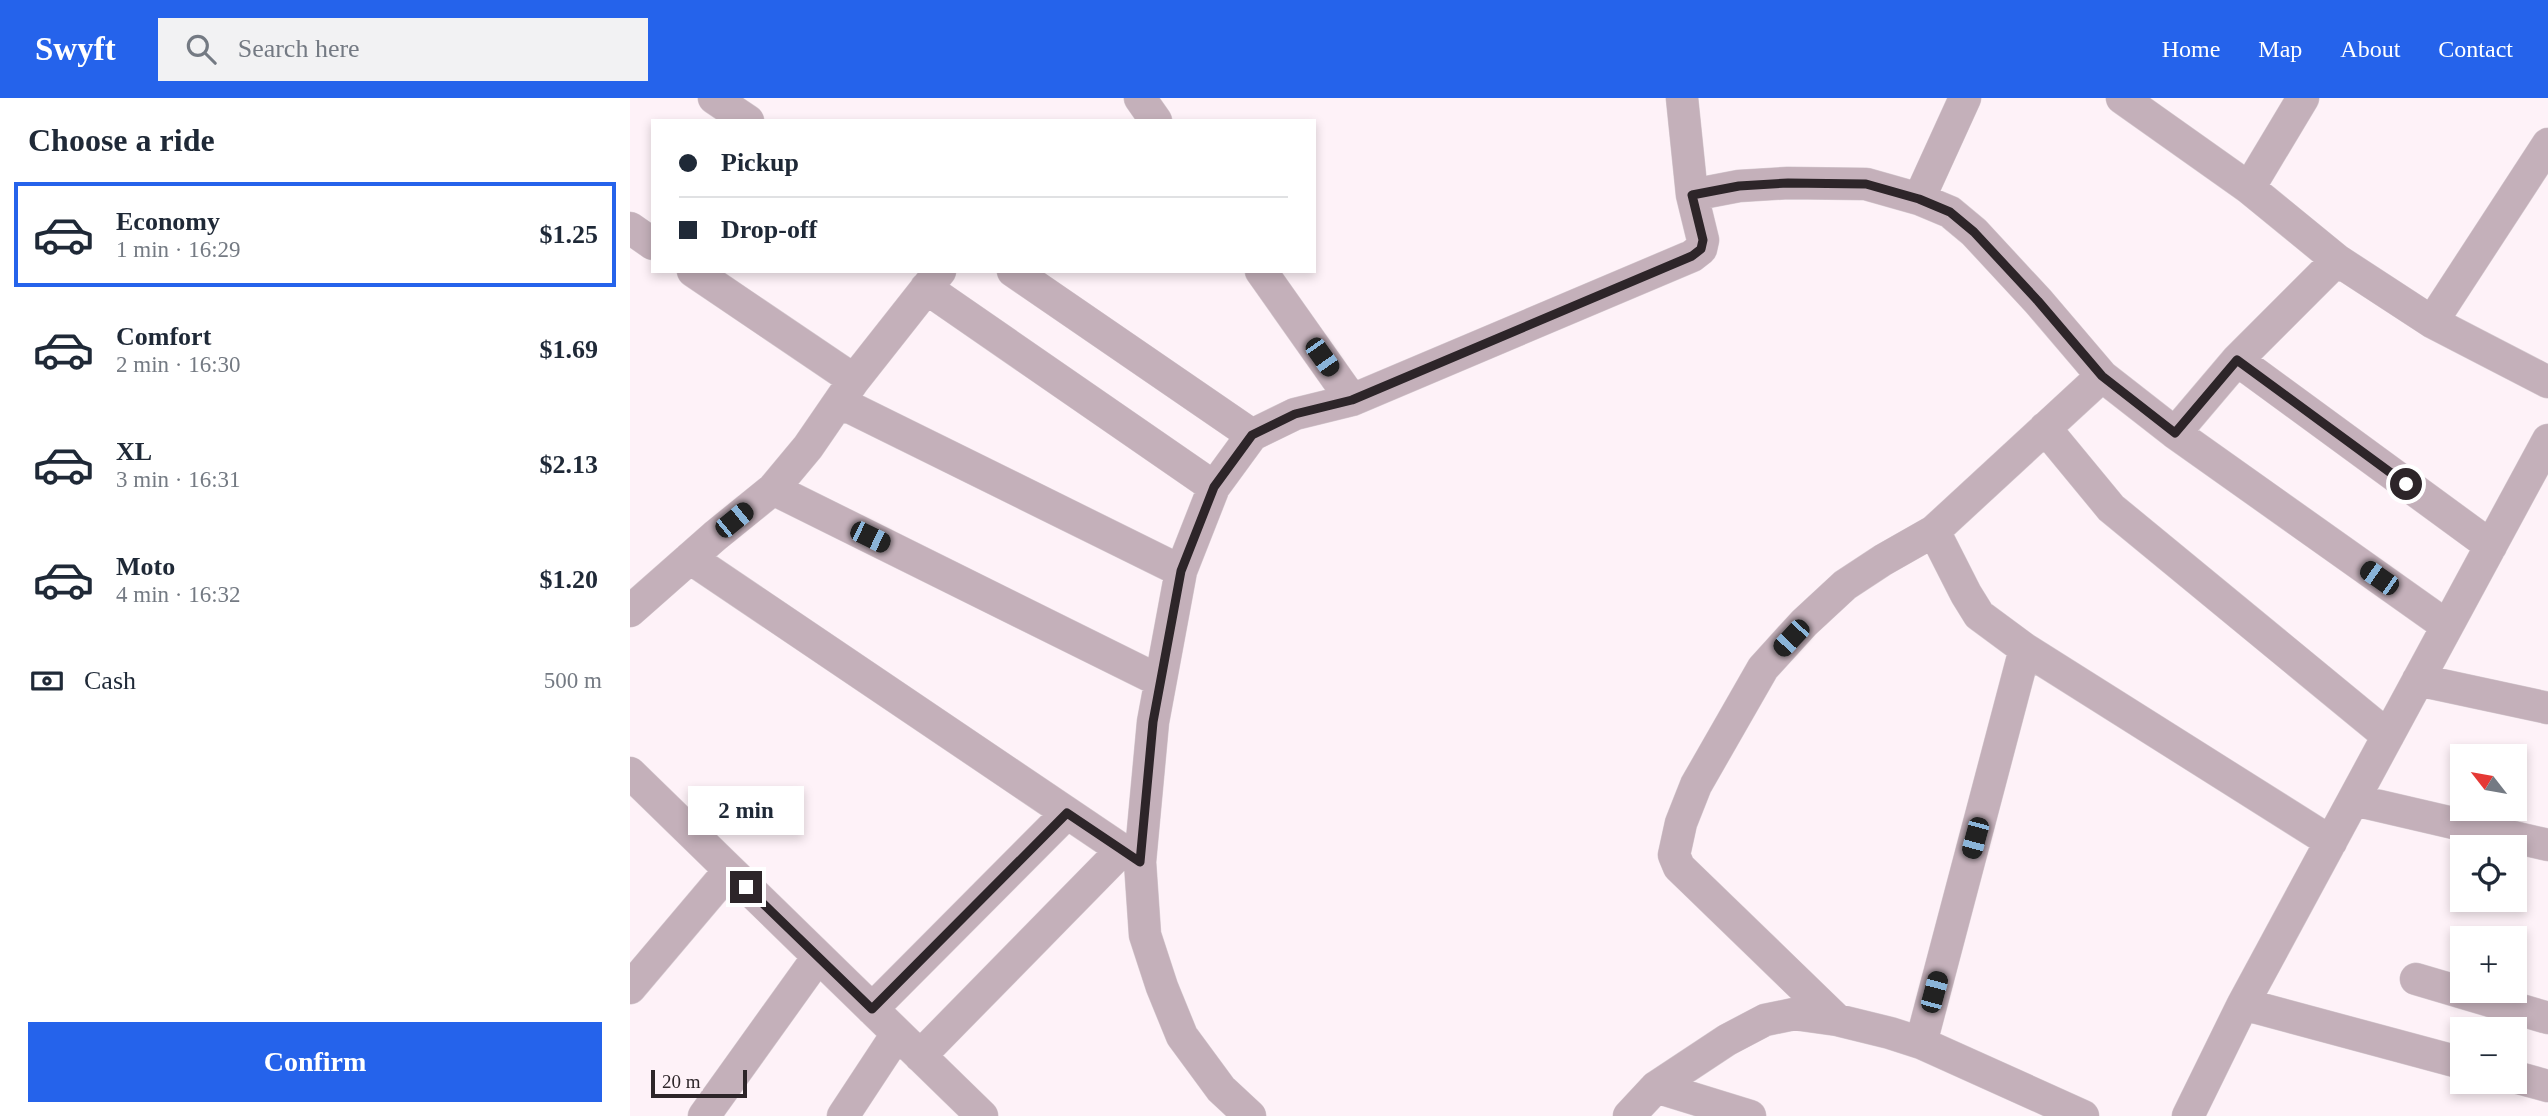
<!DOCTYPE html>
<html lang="en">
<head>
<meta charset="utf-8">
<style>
	:root { --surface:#fff; --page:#f2f2f3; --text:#1f2937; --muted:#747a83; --line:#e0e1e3; --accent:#2563eb }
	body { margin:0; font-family:Georgia,serif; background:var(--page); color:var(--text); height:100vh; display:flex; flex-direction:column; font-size:26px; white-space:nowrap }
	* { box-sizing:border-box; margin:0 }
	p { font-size:23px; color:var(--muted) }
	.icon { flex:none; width:38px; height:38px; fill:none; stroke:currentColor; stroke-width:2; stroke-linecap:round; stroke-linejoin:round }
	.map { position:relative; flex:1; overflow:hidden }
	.panel { display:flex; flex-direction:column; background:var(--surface); width:630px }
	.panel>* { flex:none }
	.guide { position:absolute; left:21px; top:21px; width:665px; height:154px; border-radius:0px; box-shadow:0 4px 10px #0003; display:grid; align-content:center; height:154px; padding:0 28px; background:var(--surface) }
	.needle { width:46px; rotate:301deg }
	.tools { position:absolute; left:1820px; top:646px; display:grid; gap:14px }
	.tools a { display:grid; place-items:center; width:77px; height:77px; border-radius:0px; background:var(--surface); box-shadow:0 4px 10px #0003; font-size:35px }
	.scale { position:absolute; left:21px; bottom:18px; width:96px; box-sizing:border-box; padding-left:7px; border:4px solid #2d2529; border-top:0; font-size:19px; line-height:24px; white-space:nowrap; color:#2d2529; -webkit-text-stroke:5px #fef2f8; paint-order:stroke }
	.end { position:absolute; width:32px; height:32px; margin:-16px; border:9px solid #2d2529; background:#fff; box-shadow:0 0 0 4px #fff }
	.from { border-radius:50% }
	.bubble { position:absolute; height:49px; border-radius:0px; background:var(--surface); box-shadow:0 4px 10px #0003; font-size:23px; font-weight:800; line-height:49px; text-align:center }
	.car { position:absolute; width:21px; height:42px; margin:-21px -10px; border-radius:9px; box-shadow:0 0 5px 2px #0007; background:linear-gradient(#222 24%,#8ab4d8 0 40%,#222 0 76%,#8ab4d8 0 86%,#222 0) }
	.guide b { display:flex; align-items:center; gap:24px; height:66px; font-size:26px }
	.guide b+b { border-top:2px solid var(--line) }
	.guide i { width:18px; height:18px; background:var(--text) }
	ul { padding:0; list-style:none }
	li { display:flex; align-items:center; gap:21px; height:105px; margin:0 14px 10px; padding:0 14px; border:4px solid transparent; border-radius:0px }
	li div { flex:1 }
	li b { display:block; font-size:26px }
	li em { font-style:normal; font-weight:800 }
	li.current { border-color:var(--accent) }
	li>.icon { width:63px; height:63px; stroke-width:1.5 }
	h2 { padding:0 28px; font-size:32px; line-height:84px }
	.pay { display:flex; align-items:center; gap:18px; height:77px; padding:0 28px; font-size:26px }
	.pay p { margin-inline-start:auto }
	.primary-button { display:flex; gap:14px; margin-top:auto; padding:14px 28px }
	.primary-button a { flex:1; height:80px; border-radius:0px; background:var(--accent); color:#fff; font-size:28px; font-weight:800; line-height:80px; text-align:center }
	header { display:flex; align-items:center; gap:42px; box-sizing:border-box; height:98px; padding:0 35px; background:var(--accent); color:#fff }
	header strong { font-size:33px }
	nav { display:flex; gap:38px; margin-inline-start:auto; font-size:24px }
	.search { width:490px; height:63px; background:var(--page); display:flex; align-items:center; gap:18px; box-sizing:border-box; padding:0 24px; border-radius:0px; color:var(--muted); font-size:26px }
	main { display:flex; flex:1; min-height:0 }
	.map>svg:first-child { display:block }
</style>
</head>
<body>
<header>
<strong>Swyft</strong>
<div class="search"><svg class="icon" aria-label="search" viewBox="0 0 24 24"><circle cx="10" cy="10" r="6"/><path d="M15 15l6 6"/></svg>Search here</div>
<nav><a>Home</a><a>Map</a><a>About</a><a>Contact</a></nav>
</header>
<main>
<section class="panel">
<h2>Choose a ride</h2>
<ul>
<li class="current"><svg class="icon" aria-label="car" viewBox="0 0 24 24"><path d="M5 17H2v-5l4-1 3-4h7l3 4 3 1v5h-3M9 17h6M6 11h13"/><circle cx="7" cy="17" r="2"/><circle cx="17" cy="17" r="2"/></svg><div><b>Economy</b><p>1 min · 16:29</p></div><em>$1.25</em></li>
<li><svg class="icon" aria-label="car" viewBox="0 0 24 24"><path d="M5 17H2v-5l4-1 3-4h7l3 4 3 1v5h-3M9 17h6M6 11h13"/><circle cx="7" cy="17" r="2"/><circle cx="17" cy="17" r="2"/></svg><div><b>Comfort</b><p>2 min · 16:30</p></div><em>$1.69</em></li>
<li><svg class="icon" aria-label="car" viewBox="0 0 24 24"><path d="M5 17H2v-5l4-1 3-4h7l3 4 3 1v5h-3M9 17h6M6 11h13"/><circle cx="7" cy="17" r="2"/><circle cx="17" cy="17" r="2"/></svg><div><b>XL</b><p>3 min · 16:31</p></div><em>$2.13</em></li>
<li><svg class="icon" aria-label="car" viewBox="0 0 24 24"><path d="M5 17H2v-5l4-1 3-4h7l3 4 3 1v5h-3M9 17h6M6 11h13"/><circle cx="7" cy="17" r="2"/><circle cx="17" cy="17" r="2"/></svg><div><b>Moto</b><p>4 min · 16:32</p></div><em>$1.20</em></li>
</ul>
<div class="pay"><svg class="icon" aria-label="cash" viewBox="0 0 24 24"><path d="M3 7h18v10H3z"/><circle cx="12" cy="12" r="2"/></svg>Cash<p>500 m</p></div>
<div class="primary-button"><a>Confirm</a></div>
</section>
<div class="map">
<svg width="1918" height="1018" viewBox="0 0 1918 1018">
	<rect width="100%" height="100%" fill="#fef2f8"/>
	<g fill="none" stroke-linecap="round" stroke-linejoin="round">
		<defs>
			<path id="minor" d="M 84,0 L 118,23
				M 510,0 L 526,23
				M 1492,0 L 1619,90 L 1707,162 L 1802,224 L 1918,284
				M 1619,90 L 1673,0
				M 1062,97 L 1109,88 L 1158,85 L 1236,86 L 1289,101 L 1320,114 L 1344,134 L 1408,203 L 1472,278 L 1545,335 L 1817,528
				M 1289,101 L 1335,0
				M 0,130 L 23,146
				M 63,173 L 224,282
				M 383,173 L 622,337
				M 631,173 L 722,302
				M 296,190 L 584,389
				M 1802,224 L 1918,46
				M 1607,262 L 1861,448
				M 209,304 L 551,473
				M 1415,330 L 1481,410 L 1758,638
				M 1545,335 L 1607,262 L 1707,162
				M 143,391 L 530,583
				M 1304,433 L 1336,496 L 1349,517 L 1395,551 L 1701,744
				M 60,460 L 510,764
				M 0,513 L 85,438 L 143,391 L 178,349 L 224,282 L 310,173
				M 1788,582 L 1918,610
				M 0,675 L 352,1018
				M 1724,702 L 1918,747
				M 1786,881 L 1918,920
				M 0,890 L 99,773
				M 1613,906 L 1832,965
				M 242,911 L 437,715
				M 1207,922 L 1049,769 L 1044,757 L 1051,725 L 1066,687 L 1133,570 L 1174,525 L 1215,487 L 1253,462 L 1304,433 L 1472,278
				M 1291,945 L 1395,551
				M 290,958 L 492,752
				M 1885,979 L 1918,988
				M 1026,989 L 1120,1018
				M 74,1018 L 188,859
				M 213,1018 L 267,936
				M 620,1018 L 591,991 L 552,938 L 532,889 L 515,837 L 510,764 L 523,624 L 551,473 L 584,389 L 622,337 L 665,316 L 722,302 L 1062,158 L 1071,151 L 1073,142 L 1062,97 L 1052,0
				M 999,1018 L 1026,989 L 1097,942 L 1135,922 L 1164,916 L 1207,922 L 1260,935 L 1291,945 L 1453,1018
				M 1558,1018 L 1613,906 L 1918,342"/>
		</defs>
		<use href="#minor" stroke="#d8cdd3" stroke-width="33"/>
		<use href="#minor" stroke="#c4b0ba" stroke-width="32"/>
	</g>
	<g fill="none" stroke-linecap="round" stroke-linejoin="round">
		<path stroke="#2d2529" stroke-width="9" d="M 116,789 L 242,911 L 437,715 L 510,764 L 523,624 L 551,473 L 584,389 L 622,337 L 665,316 L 722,302 L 1062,158 L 1071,151 L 1073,142 L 1062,97 L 1109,88 L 1158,85 L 1236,86 L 1289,101 L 1320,114 L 1344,134 L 1408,203 L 1472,278 L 1545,335 L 1607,262 L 1776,386"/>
	</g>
</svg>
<div class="tools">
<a><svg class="needle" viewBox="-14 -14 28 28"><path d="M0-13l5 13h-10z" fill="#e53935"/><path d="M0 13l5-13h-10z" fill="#747a83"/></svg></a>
<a><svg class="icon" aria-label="locate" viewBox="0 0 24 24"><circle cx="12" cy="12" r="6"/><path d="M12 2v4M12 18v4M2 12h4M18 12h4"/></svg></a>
<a>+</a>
<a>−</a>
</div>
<div class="scale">20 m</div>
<i class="end from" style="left:1776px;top:386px"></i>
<i class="end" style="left:116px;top:789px"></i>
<div class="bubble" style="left:58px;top:688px;width:116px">2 min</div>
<i class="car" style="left:692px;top:259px;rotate:145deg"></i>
<i class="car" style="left:104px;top:422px;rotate:51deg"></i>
<i class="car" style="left:240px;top:439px;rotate:116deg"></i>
<i class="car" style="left:1749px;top:480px;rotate:305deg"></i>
<i class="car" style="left:1161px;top:540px;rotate:223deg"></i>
<i class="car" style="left:1345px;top:740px;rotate:195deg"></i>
<i class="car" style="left:1304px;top:894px;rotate:15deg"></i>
<div class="guide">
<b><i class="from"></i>Pickup</b>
<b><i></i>Drop-off</b>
</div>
</div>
</main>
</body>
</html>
